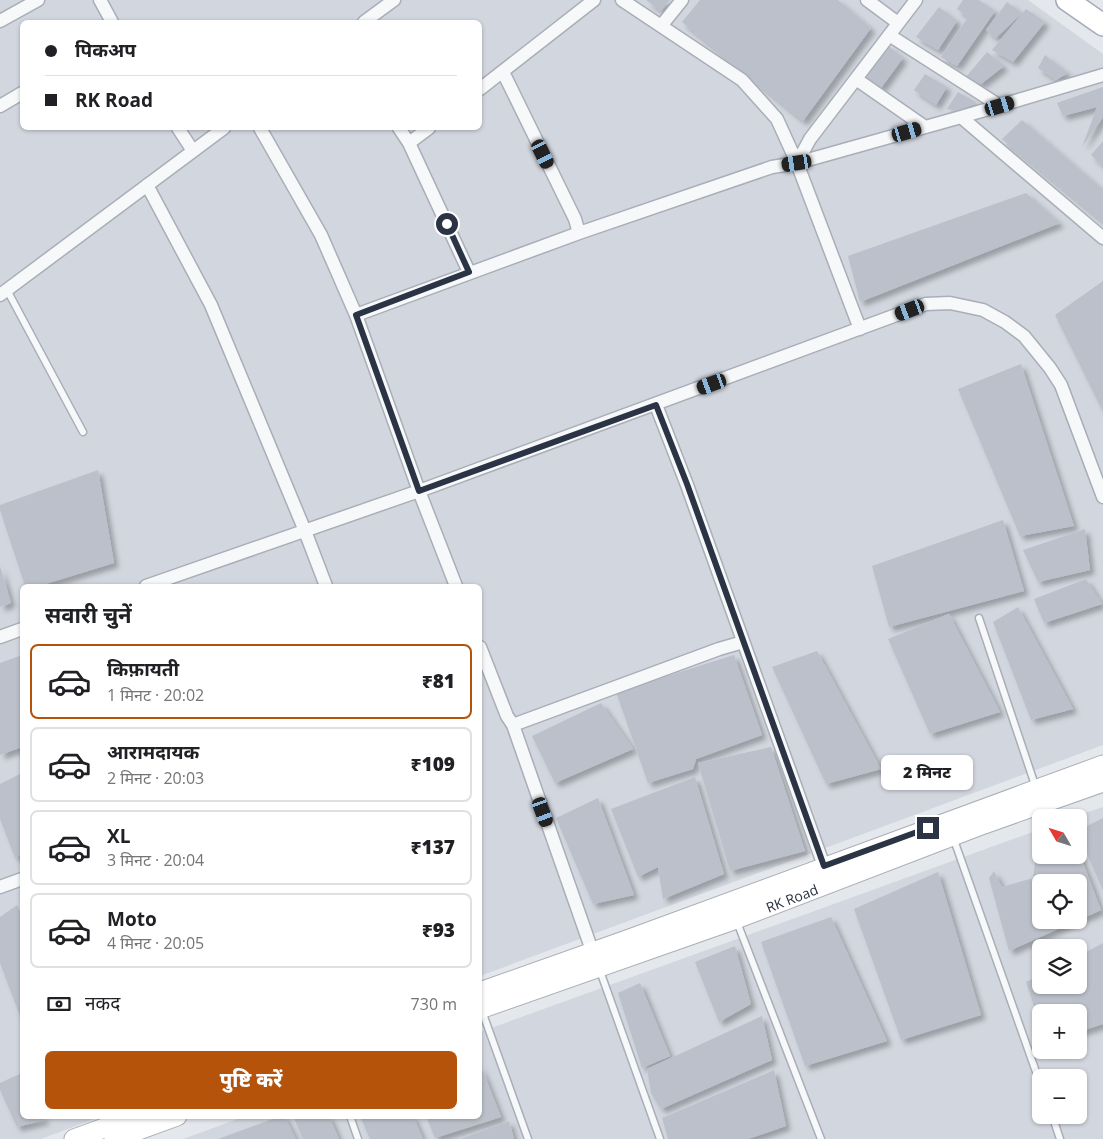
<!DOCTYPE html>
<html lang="hi">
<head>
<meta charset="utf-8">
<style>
	:root { --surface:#fff; --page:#f2f2f2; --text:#202124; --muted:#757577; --line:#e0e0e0; --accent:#b45309 }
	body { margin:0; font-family:"Open Sans","Noto Sans Devanagari",sans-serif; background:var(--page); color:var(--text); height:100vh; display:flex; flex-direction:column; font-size:19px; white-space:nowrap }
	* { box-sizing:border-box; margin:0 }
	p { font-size:16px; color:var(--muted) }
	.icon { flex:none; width:28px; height:28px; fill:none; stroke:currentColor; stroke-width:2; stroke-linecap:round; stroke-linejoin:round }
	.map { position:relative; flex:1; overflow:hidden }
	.sheet { position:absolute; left:20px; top:584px; width:462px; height:535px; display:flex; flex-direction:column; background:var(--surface); border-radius:8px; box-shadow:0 1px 4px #0004 }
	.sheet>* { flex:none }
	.guide { position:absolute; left:20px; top:20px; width:462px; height:110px; border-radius:8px; box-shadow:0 1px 4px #0004; display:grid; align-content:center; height:110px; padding:0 25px; background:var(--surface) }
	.needle { width:32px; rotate:309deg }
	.fabs { position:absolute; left:1032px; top:809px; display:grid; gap:10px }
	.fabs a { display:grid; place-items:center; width:55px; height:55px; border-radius:8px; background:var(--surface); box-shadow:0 1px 4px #0004; font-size:25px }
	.end { position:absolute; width:22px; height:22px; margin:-11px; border:6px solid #2b3445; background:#fff; box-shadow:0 0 0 2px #fff }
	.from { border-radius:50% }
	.bubble { position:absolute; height:35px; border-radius:8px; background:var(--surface); box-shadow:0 1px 4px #0004; font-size:16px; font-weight:800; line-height:35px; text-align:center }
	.car { position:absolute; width:15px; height:30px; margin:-15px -8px; border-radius:6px; box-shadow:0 0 4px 1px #0007; background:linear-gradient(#222 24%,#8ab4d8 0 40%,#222 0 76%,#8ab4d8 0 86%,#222 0) }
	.guide b { display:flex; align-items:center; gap:18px; height:48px; font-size:19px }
	.guide b+b { border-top:1px solid var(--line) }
	.guide i { width:12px; height:12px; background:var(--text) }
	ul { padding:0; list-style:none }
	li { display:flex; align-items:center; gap:15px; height:75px; margin:0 10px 8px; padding:0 15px; border:2px solid var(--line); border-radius:8px }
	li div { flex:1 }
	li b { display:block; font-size:19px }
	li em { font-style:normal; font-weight:800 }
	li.current { border-color:var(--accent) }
	li>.icon { width:45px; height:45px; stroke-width:1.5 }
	h2 { padding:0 25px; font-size:22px; line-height:60px }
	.pay { display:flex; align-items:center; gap:12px; height:55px; padding:0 25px; font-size:19px }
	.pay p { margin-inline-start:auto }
	.action { display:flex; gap:10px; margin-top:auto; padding:10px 25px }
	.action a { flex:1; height:58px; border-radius:8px; background:var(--accent); color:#fff; font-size:20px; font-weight:800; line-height:58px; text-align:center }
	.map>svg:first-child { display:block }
</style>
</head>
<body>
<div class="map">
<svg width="1103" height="1139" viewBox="0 0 1103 1139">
	<defs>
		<filter id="shadow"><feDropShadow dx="4.5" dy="4.5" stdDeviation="2.5" flood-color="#0004"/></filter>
	</defs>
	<rect width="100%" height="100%" fill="#e4e7ec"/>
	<path fill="#d2d6de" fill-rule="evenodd" d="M 0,0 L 1028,0 L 1103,54 L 1103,745 L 480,976 L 480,586 L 22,586 L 22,1116 L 102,1116 L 41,1139 L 0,1139 ZM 22,22 L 480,22 L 480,128 L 22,128 Z
		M 1103,807 L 1103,1139 L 183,1139 L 246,1116 L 480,1116 L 480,1032 L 1041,829 L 1041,855 L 1079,855 L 1079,818 L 1073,817 ZM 1041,882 L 1079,882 L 1079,920 L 1041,920 ZM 1041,948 L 1079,948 L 1079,985 L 1041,985 ZM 1041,1012 L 1079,1012 L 1079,1050 L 1041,1050 ZM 1041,1078 L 1079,1078 L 1079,1115 L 1041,1115 Z"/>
	<path fill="#bbc0ca" filter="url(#shadow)" d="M 646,0 L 670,0 L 661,11 Z
		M 700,0 L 838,0 L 871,28 L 803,121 L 682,22 Z
		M 963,0 L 979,0 L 995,11 L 957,66 L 941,57 L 968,17 L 957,9 Z
		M 1007,2 L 1022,13 L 996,38 L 986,30 Z
		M 939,7 L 957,21 L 938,50 L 916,37 Z
		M 1026,9 L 1045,22 L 1013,62 L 992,50 Z
		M 889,46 L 903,58 L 881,88 L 864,79 Z
		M 987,52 L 1004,66 L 981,84 L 966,77 Z
		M 1045,55 L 1068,73 L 1056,80 L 1038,68 Z
		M 925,74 L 947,87 L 936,105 L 914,90 Z
		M 1103,87 L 1103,117 L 1082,147 L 1097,107 L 1063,116 L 1057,103 Z
		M 958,92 L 977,103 L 958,111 L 947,109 Z
		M 1022,120 L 1103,190 L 1103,222 L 1002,139 Z
		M 1103,141 L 1103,166 L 1091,155 Z
		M 1026,193 L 1060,223 L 860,302 L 848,256 Z
		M 1103,281 L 1103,412 L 1055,315 Z
		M 1021,364 L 1074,526 L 1020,536 L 958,389 Z
		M 98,470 L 114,563 L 39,586 L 25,586 L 0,510 L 0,505 Z
		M 1003,520 L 1024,591 L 889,627 L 872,566 Z
		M 1085,529 L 1090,570 L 1038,582 L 1023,550 Z
		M 0,566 L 11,603 L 0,607 Z
		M 1086,579 L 1102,604 L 1044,623 L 1034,599 Z
		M 1018,607 L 1073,709 L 1031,720 L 993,622 Z
		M 949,614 L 1000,712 L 930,734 L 888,639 Z
		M 817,651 L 881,769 L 826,784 L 772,667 Z
		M 22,655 L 22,747 L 0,755 L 0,663 Z
		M 734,655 L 762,735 L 696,759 L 693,769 L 648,783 L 616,692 Z
		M 601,703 L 633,749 L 555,783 L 532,736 Z
		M 771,747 L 805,851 L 730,871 L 698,763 Z
		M 22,773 L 22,854 L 15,858 L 0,819 L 0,784 Z
		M 695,777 L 724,874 L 663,899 L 658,867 L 638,877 L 611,809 Z
		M 598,798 L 634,895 L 593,904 L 556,818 Z
		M 1103,818 L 1103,890 L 1079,836 L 1079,830 Z
		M 1041,839 L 1041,855 L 1080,855 L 1101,910 L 1079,920 L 1079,882 L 1041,882 L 1041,920 L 1078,920 L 1009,951 L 989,878 L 994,871 L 1002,887 L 1033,878 L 1038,840 Z
		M 938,872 L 981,1015 L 901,1040 L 854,909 Z
		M 17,905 L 22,916 L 22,1015 L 20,1016 L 0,963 L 0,917 Z
		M 831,917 L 887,1041 L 805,1066 L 761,942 Z
		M 1103,943 L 1103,1024 L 1079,1032 L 1079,1012 L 1041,1012 L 1041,1027 L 1026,982 L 1041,975 L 1041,985 L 1079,985 L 1079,956 Z
		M 735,946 L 751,1004 L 719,1022 L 695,962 Z
		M 640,983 L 670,1056 L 642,1068 L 618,993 Z
		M 762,1016 L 772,1060 L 661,1109 L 651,1093 L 647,1069 Z
		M 480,1064 L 501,1117 L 435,1138 L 426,1116 L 480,1116 Z
		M 774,1070 L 786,1126 L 748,1139 L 668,1139 L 662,1118 Z
		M 22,1073 L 22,1116 L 43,1116 L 45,1120 L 17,1127 L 0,1090 L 0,1083 Z
		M 281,1116 L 284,1116 L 296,1139 L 218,1139 Z
		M 298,1116 L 329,1116 L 339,1139 L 303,1139 L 294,1118 Z
		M 360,1116 L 413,1116 L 423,1139 L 370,1139 Z
		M 509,1121 L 514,1139 L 460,1139 Z"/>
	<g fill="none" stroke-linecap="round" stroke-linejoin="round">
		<defs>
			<path id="lane" d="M 7,290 L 83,432
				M 979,618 L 1036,788
				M 953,837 L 1041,1086
				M 737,922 L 821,1139
				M 599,968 L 660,1139
				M 482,1011 L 528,1139
				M 1052,1115 L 1060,1139
				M 350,1116 L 358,1139"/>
			<path id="street" d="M 100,0 L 112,22
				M 622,0 L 742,80 L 777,119 L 797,163 L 860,329
				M 867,0 L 898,23
				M 0,21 L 38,0
				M 364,22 L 394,0
				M 661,26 L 682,0
				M 889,35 L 1000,106
				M 503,72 L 575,219 L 579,233
				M 856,79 L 925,127
				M 480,89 L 594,0
				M 0,106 L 22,93
				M 961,117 L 1103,238
				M 178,128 L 193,151
				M 260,128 L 321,235 L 356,315 L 419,491 L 456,586
				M 399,128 L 409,143 L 469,272
				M 409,143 L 429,128
				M 797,163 L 810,139 L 916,0
				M 147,185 L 211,305 L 305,531 L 326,586
				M 0,295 L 224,128
				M 356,315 L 579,233 L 772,167 L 797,163 L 961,117 L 1103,75
				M 656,405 L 687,485 L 824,866
				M 146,586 L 419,491 L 926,304 L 950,303 L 983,310 L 1005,322 L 1024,336 L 1050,368 L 1061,385 L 1103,497
				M 0,637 L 22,629
				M 480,647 L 507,716 L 513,725 L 595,959
				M 513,725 L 719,649 L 743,642
				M 0,887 L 22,879"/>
			<g id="secondary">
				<path d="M 480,992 L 627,940 L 1103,765"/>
				<path id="s1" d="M 480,1009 L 736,919 L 984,824 L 1103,782"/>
				<path d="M 74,1139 L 137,1116"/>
				<path d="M 114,1139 L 177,1116"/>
			</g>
			<path id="primary" d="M 1067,0 L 1103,25"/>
		</defs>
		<use href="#lane" stroke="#a9aeb7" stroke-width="9"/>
		<use href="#street" stroke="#a9aeb7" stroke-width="15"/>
		<use href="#secondary" stroke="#a9aeb7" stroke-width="21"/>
		<use href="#primary" stroke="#a3abb8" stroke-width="24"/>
		<use href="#lane" stroke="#f7f8fa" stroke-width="6"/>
		<use href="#street" stroke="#f7f8fa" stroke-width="12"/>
		<use href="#secondary" stroke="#fff" stroke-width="19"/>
		<use href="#primary" stroke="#fff" stroke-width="21"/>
	</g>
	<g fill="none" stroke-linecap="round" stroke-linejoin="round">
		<path stroke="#2b3445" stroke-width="6" d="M 447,224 L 469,272 L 356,315 L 419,491 L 656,405 L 687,484 L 824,866 L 928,828"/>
	</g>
	<g text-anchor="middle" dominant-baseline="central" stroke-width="4" stroke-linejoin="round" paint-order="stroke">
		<g font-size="14" fill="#2b3445" stroke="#f4f6f9">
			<text stroke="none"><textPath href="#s1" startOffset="331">RK Road</textPath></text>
		</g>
	</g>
</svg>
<div class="fabs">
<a><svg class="needle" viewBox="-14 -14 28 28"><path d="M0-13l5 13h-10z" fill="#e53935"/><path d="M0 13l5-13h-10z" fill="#757577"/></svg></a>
<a><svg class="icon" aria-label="locate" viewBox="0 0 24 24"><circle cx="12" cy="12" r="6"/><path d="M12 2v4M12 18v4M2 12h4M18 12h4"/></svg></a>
<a><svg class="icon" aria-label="layers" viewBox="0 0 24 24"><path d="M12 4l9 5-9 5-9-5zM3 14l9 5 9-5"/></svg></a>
<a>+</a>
<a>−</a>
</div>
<i class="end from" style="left:447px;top:224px"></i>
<i class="end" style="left:928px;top:828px"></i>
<div class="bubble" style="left:881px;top:755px;width:92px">2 मिनट</div>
<i class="car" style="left:1000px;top:106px;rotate:73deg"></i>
<i class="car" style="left:907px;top:132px;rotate:74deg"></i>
<i class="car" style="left:543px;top:154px;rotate:154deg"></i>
<i class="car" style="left:797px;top:163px;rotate:261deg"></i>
<i class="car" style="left:910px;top:310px;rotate:249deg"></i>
<i class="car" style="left:712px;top:384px;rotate:250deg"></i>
<i class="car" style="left:543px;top:812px;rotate:160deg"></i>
<div class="guide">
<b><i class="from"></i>पिकअप</b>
<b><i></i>RK Road</b>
</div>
<section class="sheet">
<h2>सवारी चुनें</h2>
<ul>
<li class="current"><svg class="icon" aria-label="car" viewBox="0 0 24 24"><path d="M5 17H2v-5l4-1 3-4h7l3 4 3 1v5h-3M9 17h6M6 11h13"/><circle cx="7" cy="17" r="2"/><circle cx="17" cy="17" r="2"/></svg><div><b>किफ़ायती</b><p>1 मिनट · 20:02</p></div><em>₹81</em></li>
<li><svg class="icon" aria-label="car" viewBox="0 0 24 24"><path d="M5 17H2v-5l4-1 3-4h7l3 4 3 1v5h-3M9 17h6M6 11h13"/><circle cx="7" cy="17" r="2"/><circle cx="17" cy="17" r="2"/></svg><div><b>आरामदायक</b><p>2 मिनट · 20:03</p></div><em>₹109</em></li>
<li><svg class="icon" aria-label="car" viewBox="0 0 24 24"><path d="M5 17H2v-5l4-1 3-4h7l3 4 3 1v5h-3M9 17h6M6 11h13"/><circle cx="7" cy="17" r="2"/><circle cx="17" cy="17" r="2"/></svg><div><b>XL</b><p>3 मिनट · 20:04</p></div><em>₹137</em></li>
<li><svg class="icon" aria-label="car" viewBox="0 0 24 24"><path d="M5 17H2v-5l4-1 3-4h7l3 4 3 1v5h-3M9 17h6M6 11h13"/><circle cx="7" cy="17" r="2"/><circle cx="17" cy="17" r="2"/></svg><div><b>Moto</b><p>4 मिनट · 20:05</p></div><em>₹93</em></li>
</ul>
<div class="pay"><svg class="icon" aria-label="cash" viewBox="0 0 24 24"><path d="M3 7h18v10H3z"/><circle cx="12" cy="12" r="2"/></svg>नकद<p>730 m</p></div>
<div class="action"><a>पुष्टि करें</a></div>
</section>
</div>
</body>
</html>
